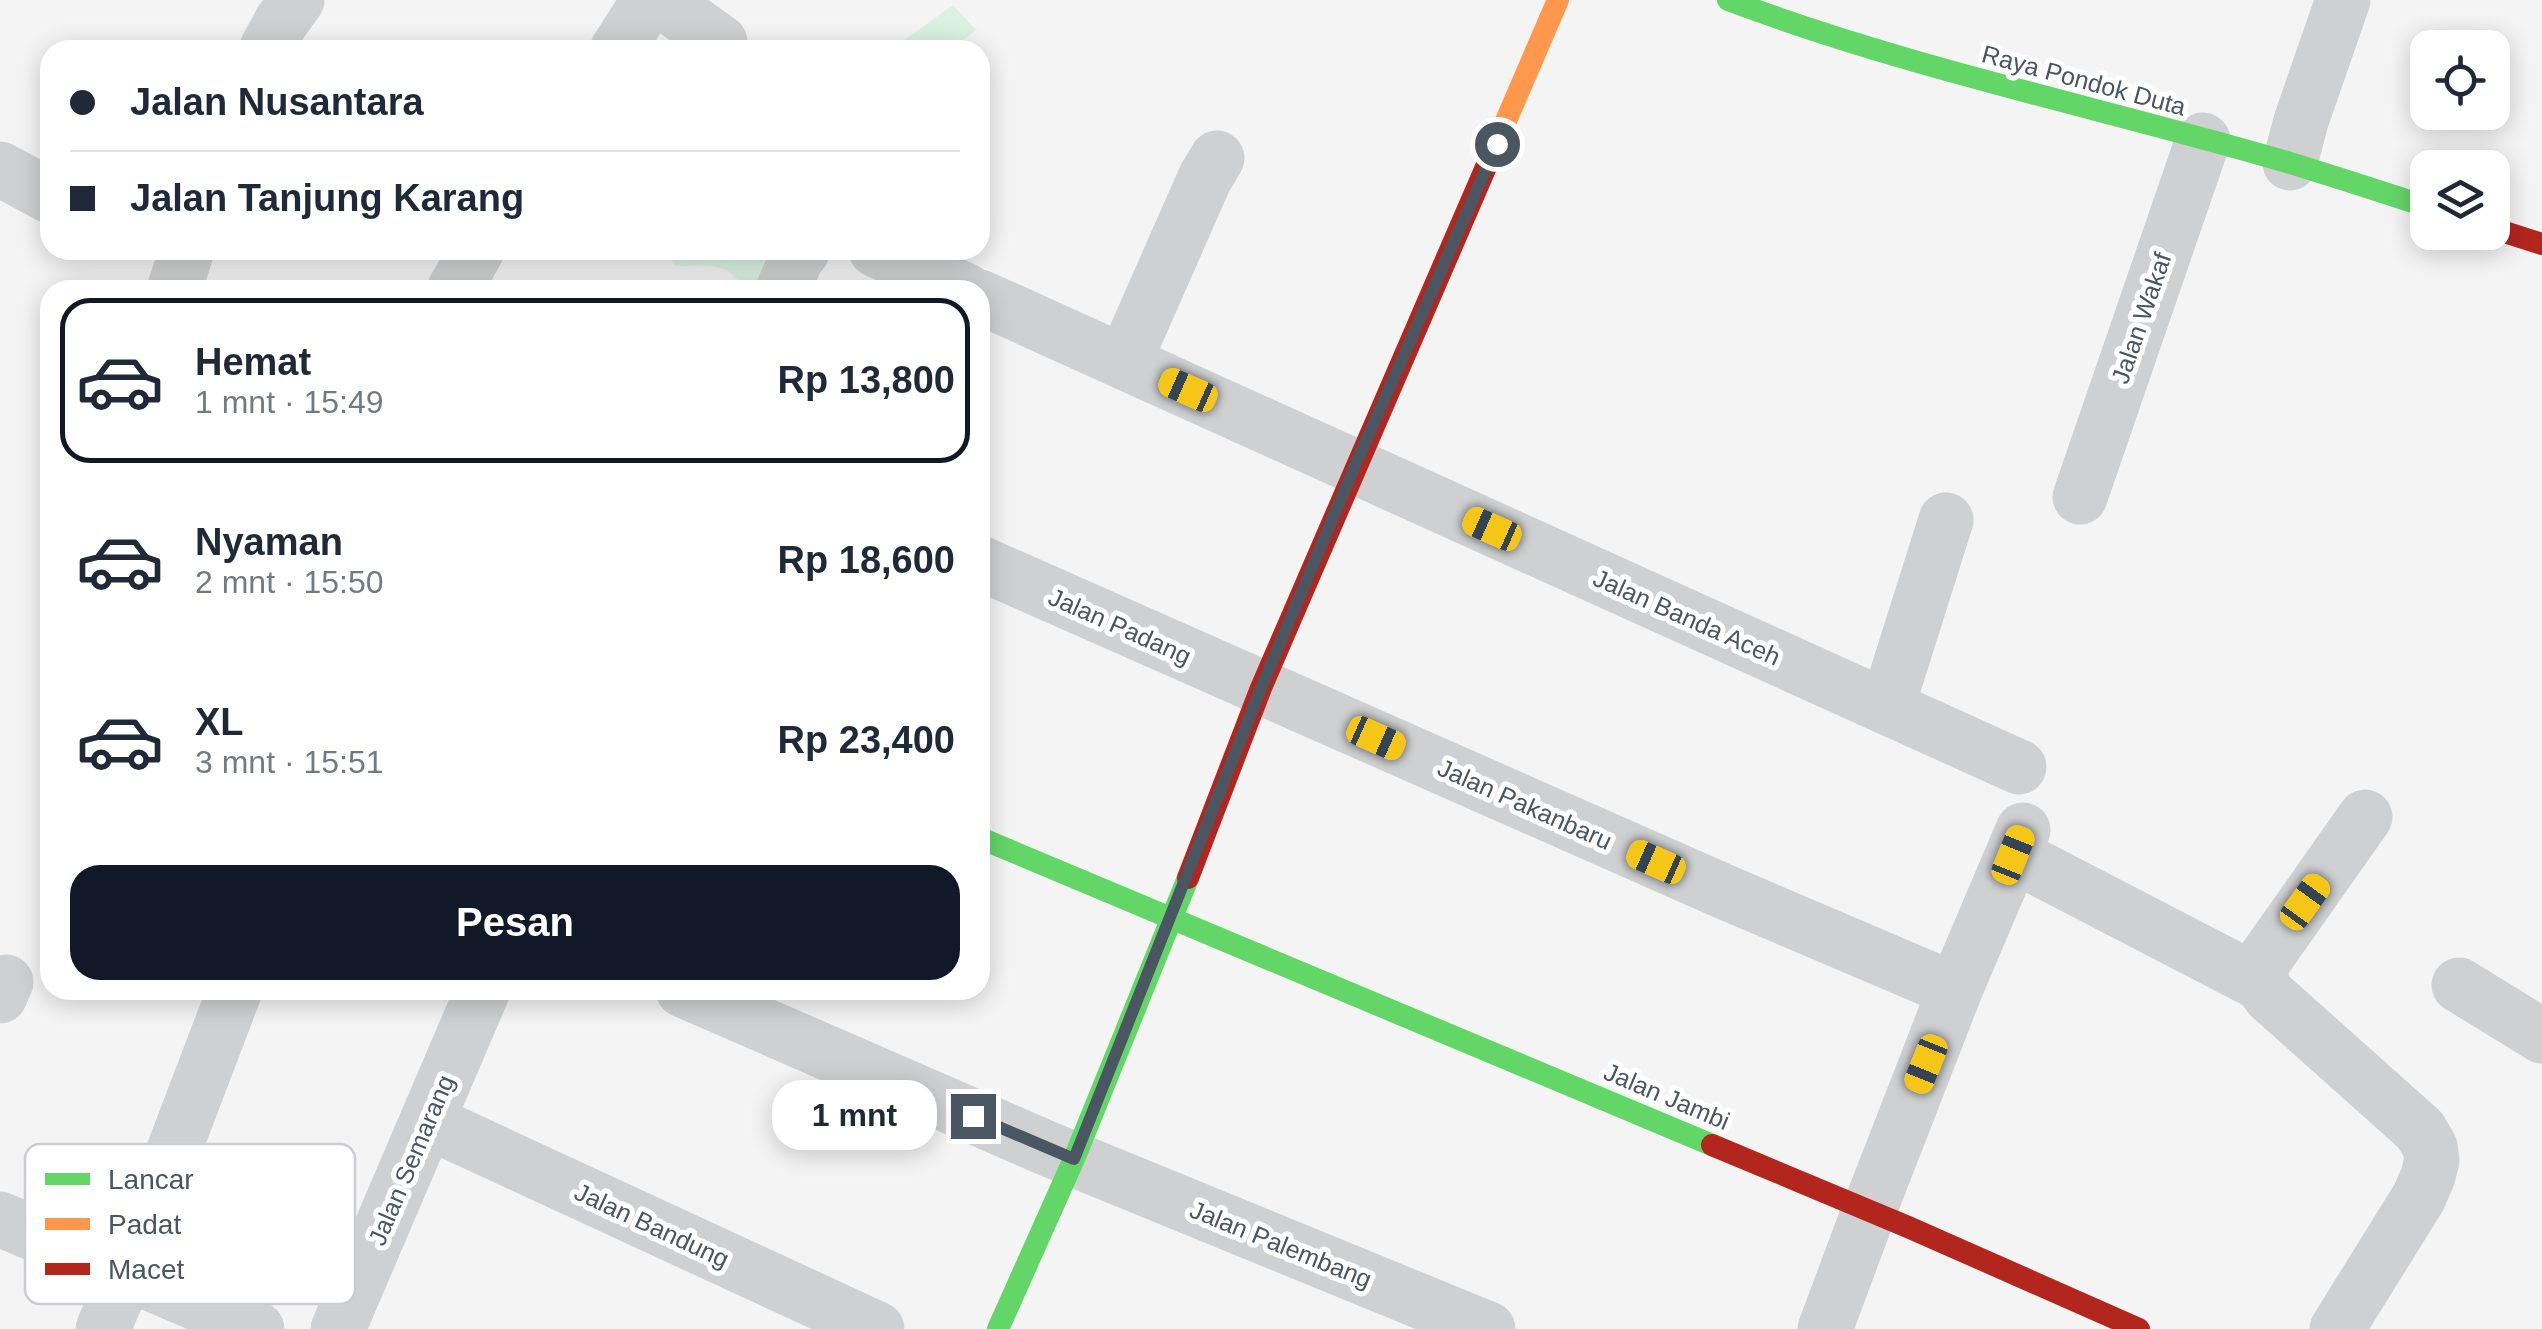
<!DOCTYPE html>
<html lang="id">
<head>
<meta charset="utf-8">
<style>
	:root { --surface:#fff; --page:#f6f6f7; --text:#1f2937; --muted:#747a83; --line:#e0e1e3; --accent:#111827 }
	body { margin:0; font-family:Arial,sans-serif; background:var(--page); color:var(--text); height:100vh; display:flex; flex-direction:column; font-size:38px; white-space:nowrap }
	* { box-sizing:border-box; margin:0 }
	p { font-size:32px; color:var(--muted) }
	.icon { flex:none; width:55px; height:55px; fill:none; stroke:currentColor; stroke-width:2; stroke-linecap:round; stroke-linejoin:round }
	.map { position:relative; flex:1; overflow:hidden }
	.sheet { position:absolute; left:40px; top:280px; width:950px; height:720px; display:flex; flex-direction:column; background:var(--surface); border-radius:30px; box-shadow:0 5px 25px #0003 }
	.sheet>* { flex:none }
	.top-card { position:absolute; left:40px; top:40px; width:950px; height:220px; border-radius:30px; box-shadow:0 5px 25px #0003; display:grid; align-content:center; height:220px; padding:0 30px; background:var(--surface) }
	.tools { position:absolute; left:2410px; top:30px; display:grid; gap:20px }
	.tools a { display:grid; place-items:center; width:100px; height:100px; border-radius:20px; background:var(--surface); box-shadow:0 5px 25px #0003; font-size:50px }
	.end { position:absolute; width:45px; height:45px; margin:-22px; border:12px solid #4a5661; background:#fff; box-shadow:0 0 0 5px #fff }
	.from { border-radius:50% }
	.bubble { position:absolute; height:70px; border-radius:30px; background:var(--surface); box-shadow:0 5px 25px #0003; font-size:32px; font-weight:700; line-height:70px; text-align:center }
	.car { position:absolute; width:30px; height:60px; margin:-30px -15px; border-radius:12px; box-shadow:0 0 8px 2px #0007; background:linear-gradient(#f5c518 24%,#345 0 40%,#f5c518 0 76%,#345 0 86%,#f5c518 0) }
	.top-card b { display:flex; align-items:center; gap:35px; height:95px; font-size:38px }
	.top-card b+b { border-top:2px solid var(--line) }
	.top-card i { width:25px; height:25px; background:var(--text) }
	ul { padding:18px 0 0; list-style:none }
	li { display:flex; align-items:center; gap:30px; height:165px; margin:0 20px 15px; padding:0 10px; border:5px solid transparent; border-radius:30px }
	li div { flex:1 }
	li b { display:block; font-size:38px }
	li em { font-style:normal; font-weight:700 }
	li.selected { border-color:var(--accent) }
	li>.icon { width:90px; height:90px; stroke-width:1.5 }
	.cta { display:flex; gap:20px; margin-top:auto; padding:20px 30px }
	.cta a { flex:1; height:115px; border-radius:30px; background:var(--accent); color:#fff; font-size:40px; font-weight:700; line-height:115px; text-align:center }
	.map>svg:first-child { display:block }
</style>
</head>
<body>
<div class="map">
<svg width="2542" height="1329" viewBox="0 0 2542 1329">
	<rect width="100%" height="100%" fill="#f4f4f4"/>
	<path fill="#d9f2e3" d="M 953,5 L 976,30 L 950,50 L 891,50 Z
		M 663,250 L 781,250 L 769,278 L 754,290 C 736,286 740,278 728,271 C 715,263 690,267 676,266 Z"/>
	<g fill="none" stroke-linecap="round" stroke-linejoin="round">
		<path stroke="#ced0d2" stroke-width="55" d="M 661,0 L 720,42
			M 266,50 L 281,22 L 297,0
			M 617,50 L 649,0
			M 2290,163 L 2301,121 L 2343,0
			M 0,169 L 50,196
			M 876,250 L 965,290
			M 174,290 L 187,250
			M 454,290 L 477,250
			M 783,290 L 796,259 L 803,250
			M 980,297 L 2019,767
			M 1124,362 L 1205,178 L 1217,158
			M 2080,497 L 2203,140
			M 980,563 L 1725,892 L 1955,990
			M 1887,707 L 1946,520
			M 2013,855 L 2260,983
			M 2459,985 L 2542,1036
			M 683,990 L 1046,1148 L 1488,1329
			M 0,996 L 6,982
			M 427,1121 L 877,1329
			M 0,1219 L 257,1329
			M 103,1329 L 134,1255 L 235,990
			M 338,1329 L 483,990
			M 1825,1329 L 1869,1211 L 1955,990 L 2023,830
			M 2337,1329 L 2419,1197 L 2428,1176 L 2432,1160 L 2430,1147 L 2420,1130 L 2271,997 C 2259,982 2257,978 2265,959 L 2365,817"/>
		<path stroke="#63d668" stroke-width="22" d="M 1728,0 C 1911,69 2103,108 2290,163 C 2336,177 2382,192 2428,207
			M 980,838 L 1712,1145
			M 998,1329 L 1074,1159 L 1188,878"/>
		<path stroke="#ff974d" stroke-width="22" d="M 1486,167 L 1558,0"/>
		<path stroke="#b3261e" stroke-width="22" d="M 2492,228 L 2542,244
			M 1188,878 L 1261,688 L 1486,167
			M 1712,1145 L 1908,1227 L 2139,1329"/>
	</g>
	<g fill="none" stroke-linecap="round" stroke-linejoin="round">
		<path stroke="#4a5661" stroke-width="12" d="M 973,1116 L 1074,1159 L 1261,688 L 1354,468 L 1497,144"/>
	</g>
	<g text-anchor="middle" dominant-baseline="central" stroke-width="10" stroke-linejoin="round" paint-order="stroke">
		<g font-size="25" fill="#4a5661" stroke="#fff">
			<text transform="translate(2084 80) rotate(15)">Raya Pondok Duta</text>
			<text transform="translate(2141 318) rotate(-71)">Jalan Wakaf</text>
			<text transform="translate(1687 617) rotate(24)">Jalan Banda Aceh</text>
			<text transform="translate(1120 626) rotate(24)">Jalan Padang</text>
			<text transform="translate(1525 804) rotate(24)">Jalan Pakanbaru</text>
			<text transform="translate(1667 1096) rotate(23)">Jalan Jambi</text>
			<text transform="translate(411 1160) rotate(-67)">Jalan Semarang</text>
			<text transform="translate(652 1225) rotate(25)">Jalan Bandung</text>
			<text transform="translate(1281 1244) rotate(22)">Jalan Palembang</text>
		</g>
	</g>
	<rect x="25" y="1144" width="330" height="160" rx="15" fill="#fff" stroke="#c9ccd0" stroke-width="2.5"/>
	<rect x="45" y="1173" width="45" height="12" fill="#63d668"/>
	<rect x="45" y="1218" width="45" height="12" fill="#ff974d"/>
	<rect x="45" y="1263" width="45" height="12" fill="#b3261e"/>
	<g font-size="28" fill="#4a5661">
		<text x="108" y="1189">Lancar</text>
		<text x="108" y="1234">Padat</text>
		<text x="108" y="1279">Macet</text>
	</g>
</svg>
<div class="tools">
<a><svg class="icon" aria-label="locate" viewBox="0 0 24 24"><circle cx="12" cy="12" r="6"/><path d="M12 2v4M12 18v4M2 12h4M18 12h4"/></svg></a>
<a><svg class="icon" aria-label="layers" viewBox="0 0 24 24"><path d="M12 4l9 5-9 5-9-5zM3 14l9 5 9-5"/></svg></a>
</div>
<i class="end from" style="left:1497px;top:144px"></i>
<i class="end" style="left:973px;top:1116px"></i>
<div class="bubble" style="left:772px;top:1080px;width:165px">1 mnt</div>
<i class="car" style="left:1188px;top:390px;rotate:294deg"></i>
<i class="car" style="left:1492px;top:529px;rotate:294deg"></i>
<i class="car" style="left:1376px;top:738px;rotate:114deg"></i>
<i class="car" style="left:2013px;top:855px;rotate:22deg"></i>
<i class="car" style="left:1656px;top:862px;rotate:294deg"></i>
<i class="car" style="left:2305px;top:902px;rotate:36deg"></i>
<i class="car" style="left:1926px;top:1064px;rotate:202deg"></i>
<div class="top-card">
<b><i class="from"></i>Jalan Nusantara</b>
<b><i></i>Jalan Tanjung Karang</b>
</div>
<section class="sheet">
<ul>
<li class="selected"><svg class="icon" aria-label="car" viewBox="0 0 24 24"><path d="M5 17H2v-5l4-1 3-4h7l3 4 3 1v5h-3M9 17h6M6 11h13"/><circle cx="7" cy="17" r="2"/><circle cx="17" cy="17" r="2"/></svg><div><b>Hemat</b><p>1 mnt · 15:49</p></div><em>Rp 13,800</em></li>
<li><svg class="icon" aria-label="car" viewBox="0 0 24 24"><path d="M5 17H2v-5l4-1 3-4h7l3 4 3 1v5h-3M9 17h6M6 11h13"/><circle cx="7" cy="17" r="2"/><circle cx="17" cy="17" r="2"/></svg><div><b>Nyaman</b><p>2 mnt · 15:50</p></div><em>Rp 18,600</em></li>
<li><svg class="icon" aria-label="car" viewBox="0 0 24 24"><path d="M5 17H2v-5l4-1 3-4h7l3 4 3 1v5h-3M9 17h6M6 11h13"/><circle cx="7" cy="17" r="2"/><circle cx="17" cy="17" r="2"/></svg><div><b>XL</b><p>3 mnt · 15:51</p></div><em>Rp 23,400</em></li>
</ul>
<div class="cta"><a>Pesan</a></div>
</section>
</div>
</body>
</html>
